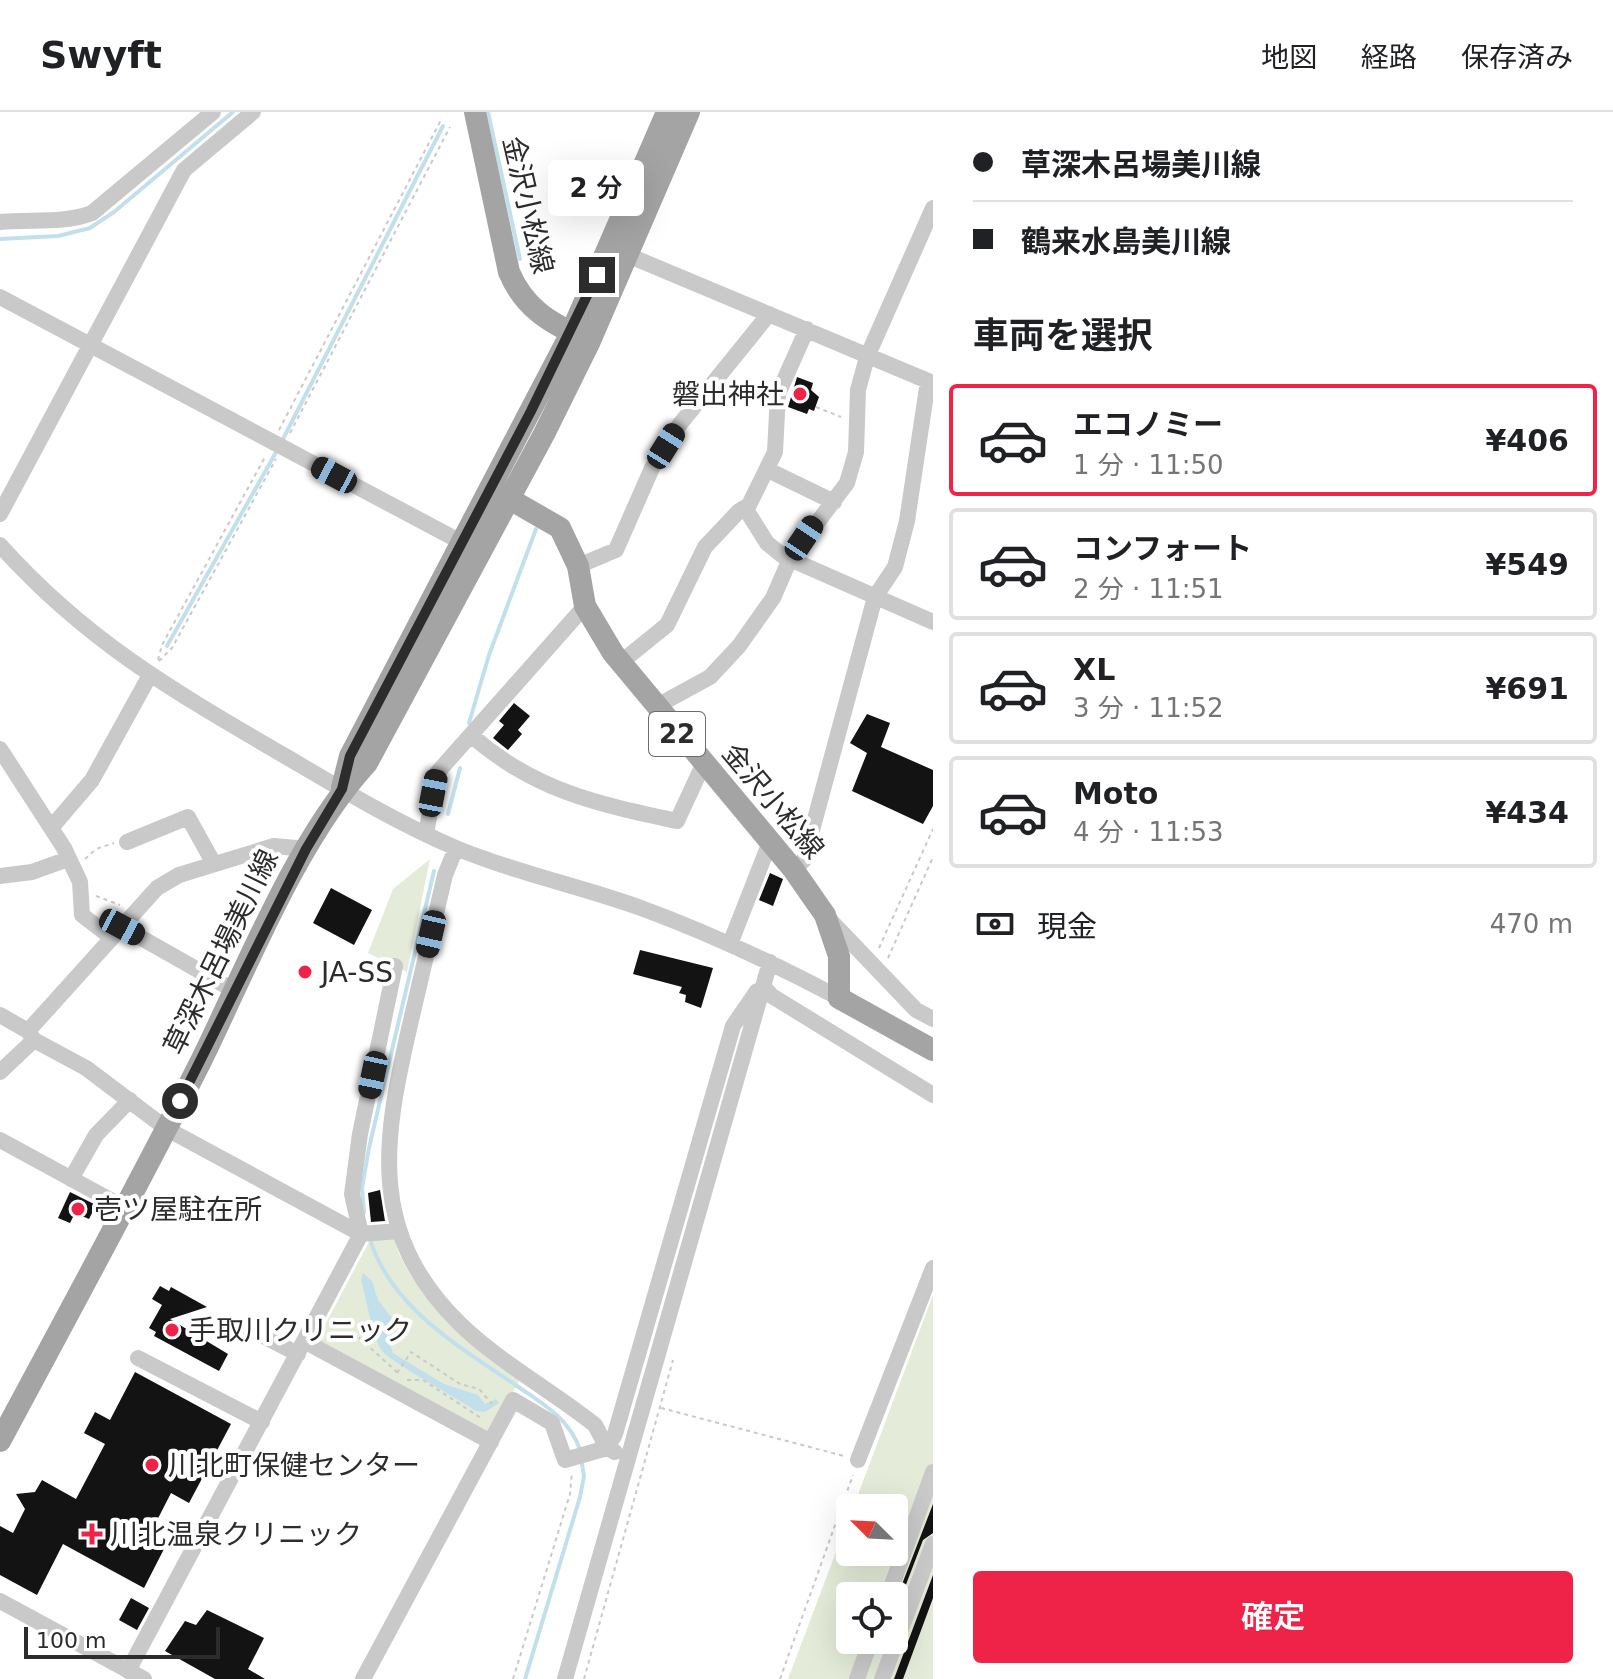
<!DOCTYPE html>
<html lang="ja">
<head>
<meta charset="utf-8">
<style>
	:root { --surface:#fff; --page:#f2f2f2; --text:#202124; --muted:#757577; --line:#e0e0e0; --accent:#ee2347 }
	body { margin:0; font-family:"DejaVu Sans","Noto Sans JP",sans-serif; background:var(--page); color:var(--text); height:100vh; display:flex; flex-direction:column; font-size:30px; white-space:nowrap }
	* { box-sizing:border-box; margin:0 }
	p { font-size:26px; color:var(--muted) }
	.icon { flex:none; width:44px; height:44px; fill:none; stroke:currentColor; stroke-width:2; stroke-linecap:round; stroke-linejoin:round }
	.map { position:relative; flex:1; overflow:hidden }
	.panel { display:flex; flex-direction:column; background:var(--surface); width:680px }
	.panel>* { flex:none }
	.guide { display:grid; align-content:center; height:176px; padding:0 40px; background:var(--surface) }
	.needle { width:52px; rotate:294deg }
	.fabs { position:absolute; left:836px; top:1382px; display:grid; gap:16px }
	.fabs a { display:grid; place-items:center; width:72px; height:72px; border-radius:8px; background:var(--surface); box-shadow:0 8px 32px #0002; font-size:40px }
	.scale { position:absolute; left:24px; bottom:20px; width:196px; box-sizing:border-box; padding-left:8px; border:4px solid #2c2c2c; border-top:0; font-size:22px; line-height:28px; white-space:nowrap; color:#2c2c2c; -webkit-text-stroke:6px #fff; paint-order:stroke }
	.end { position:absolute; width:36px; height:36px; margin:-18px; border:10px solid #2c2c2c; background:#fff; box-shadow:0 0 0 4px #fff }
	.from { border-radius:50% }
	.bubble { position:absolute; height:56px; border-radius:8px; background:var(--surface); box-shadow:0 8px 32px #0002; font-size:26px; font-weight:600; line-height:56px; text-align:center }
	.car { position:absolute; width:24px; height:48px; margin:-24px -12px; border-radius:10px; box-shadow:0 0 6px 2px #0007; background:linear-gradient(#222 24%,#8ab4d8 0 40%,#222 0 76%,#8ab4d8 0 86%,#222 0) }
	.guide b { display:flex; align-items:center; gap:28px; height:76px; font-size:30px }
	.guide b+b { border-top:2px solid var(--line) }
	.guide i { width:20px; height:20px; background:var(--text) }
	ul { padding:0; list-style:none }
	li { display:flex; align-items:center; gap:24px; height:112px; margin:0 16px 12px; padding:0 24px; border:4px solid var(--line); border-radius:8px }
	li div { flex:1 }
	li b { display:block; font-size:30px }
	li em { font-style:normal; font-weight:600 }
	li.on { border-color:var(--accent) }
	li>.icon { width:72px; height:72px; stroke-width:1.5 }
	h2 { padding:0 40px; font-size:36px; line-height:96px }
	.pay { display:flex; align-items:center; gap:20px; height:88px; padding:0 40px; font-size:30px }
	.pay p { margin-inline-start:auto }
	.button { display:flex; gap:16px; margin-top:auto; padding:16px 40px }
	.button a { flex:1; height:92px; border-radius:8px; background:var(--accent); color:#fff; font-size:32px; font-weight:600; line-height:92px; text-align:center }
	header { display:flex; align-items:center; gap:48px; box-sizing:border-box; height:112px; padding:0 40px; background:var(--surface); border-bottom:2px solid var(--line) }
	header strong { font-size:38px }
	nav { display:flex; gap:44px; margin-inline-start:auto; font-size:28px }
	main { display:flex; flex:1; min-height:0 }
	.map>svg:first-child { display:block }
</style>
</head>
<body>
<header>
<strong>Swyft</strong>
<nav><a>地図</a><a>経路</a><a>保存済み</a></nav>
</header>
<main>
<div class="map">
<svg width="933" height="1567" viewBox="0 0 933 1567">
	<rect width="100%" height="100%" fill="#fff"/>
	<path fill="#e4ebd8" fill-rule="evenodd" d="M 430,747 L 407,860 L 368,841 L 393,777 Z
		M 395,1125 C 396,1151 433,1195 451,1214 C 470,1233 499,1248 522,1264 L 489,1322 L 317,1228 L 370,1128 Z
		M 933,1183 L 933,1567 L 788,1567 L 850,1403 L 850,1440 L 894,1440 L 894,1396 L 853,1396 ZM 850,1484 L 894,1484 L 894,1528 L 850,1528 Z"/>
	<path fill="#c2e0ec" d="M 363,1161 L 372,1169 L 378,1188 L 395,1210 L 390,1233 L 393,1241 L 444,1272 L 478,1283 L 485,1292 L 496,1287 L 499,1291 L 485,1300 L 476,1299 C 460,1288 391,1250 382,1239 C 373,1226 366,1186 361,1168 Z"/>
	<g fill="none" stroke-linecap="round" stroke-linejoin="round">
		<path stroke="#c2e0ec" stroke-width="4" d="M 488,0 L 520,147
			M 0,127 L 58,124 L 90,116 L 114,100 L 233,0
			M 283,327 L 443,14
			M 167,534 L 275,342
			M 469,611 L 489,543 L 536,417
			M 448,702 L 460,656
			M 364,1100 L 362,1076 L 369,1036 L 434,759
			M 369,1124 C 389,1195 460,1235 517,1274 C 542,1291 570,1307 580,1338
			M 525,1567 L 580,1385 L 584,1364 L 581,1346"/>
	</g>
	<path fill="#131313" d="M 797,265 L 813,271 L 811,278 L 819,285 L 814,299 L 809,297 L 807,302 L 788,295 Z
		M 514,591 L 530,604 L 518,618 L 522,622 L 508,638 L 493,626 L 504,613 L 499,609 Z
		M 867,602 L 890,611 L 881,635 L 933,658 L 933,694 L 923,712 L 852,679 L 867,641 L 850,631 Z
		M 770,761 L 783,767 L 773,794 L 759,788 Z
		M 331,776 L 372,798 L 354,833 L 313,811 Z
		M 640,838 L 713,856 L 701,896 L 685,890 L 686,883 L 679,881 L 682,875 L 633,862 Z
		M 380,1078 L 385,1109 L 371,1110 L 368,1081 Z
		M 70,1080 L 96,1093 L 89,1107 L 75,1101 L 70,1111 L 58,1106 Z
		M 160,1174 L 169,1179 L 171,1175 L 207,1195 L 170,1207 L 228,1242 L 219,1259 L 154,1224 L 156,1220 L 149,1216 L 162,1193 L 152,1187 Z
		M 135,1260 L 231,1312 L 189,1391 L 171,1381 L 148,1426 L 165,1435 L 144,1476 L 63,1432 L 37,1483 L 0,1463 L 0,1414 L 13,1421 L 25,1397 L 16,1382 L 35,1380 L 42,1368 L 76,1387 L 105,1332 L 84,1321 L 95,1300 L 110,1308 Z
		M 933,1392 L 933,1421 L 923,1428 L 894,1504 L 894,1493 Z
		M 933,1463 L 933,1486 L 903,1567 L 894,1567 Z
		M 131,1486 L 149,1496 L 137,1518 L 119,1508 Z
		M 207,1498 L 264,1526 L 248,1557 L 265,1567 L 215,1567 L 165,1539 L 185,1509 L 196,1513 Z"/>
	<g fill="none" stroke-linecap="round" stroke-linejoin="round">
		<path stroke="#c9c9c9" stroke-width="2" stroke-dasharray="4 4" stroke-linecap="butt" d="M 816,295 L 841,305
			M 279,318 L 442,6
			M 290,321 L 450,15
			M 158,548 L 162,533 L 265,345
			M 159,549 L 172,536 L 276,347
			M 85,747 L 96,737 L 114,731
			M 96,784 L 120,793
			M 879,836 L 933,717
			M 888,846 L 933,745
			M 353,1220 L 399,1262
			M 397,1261 L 411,1240 L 460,1272 L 479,1277 L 492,1292
			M 407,1268 L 423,1268 L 481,1306
			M 661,1296 L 844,1344
			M 513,1567 L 570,1382 L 572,1360
			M 584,1567 L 673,1248
			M 780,1567 L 853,1363"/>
		<path stroke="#c9c9c9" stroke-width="16" d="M 0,110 C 31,107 63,112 92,101 L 213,0
			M 618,139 L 928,269 L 907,409 L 895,455 L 875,485 L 804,748 L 793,757
			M 0,185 L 463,431
			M 768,358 L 834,390
			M 745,396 L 767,431 L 783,444 L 933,510
			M 0,402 L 184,58 L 253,0
			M 0,433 C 86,529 175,580 285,644 C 341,677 397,711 456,736 C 516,761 580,774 641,796 C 709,821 775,852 839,886
			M 578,454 L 616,438 L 652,356 L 680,312 L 769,202
			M 620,551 L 667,513 L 705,435 L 739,399 L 749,393 L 775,340 L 778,282 L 807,217
			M 655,595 L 710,565 L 739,534 L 773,486 L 790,447 L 847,371 L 856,340 L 858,278 L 867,245 L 933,96
			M 472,624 C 535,679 598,692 677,709 L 703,653
			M 0,637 L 64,736 L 80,770 L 82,803 L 112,826
			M 51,716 L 92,668 L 150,563
			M 426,722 L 437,661 L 585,494
			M 127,730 L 188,705 L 214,752
			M 456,736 L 445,763 C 433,814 421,866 409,917 C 383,1030 368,1121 459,1211 C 499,1250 551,1278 595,1313 L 607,1336
			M 0,764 L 32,760 L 68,747
			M 829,807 L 916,898 L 933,907
			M 122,815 L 235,879
			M 730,832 L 770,730
			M 395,854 L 360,1022 L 352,1082 L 361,1122 L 399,1119
			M 763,874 L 772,884 L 933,983
			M 0,903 L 28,919 L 34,928 L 86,956 L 167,1017 L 361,1122 L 304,1229 L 491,1330
			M 28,919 L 157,776 L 179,763 L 274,734 L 306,737
			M 0,960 L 34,928
			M 0,1028 L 125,1096
			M 71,1067 L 96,1023 L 130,988
			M 242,1213 L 298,1242
			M 138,1246 L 262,1310
			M 607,1336 L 615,1322 L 733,914 L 757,879
			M 858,1348 L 933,1156
			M 888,1484 L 933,1360
			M 0,1489 L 144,1567
			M 128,1559 L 304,1229
			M 363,1567 L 513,1288 L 552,1311 L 565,1348 L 607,1336 L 615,1340
			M 565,1567 L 770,850
			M 857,1567 L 871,1528
			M 882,1567 L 933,1432"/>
		<path stroke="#a4a4a4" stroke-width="22" d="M 475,0 L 509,160 C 524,196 550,211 585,227
			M 499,381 L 560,416 L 578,454 L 585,494 L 613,541 L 793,757 L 825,803 L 839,844 L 839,886 L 933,938
			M 342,676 L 350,644 L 571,221 L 667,0
			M 0,1329 C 68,1202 137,1076 202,947 C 248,853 297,727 367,651 L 544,322 L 590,229 L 689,0"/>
	</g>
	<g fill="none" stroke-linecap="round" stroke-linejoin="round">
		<path stroke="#2c2c2c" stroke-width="10" d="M 180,989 L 306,737 L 342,677 L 350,644 L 531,299 L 597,163"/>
	</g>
	<g fill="#ee2347" stroke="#fff" stroke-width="3">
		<circle cx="800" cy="282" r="8"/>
		<circle cx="305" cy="860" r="8"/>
		<circle cx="78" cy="1097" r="8"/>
		<circle cx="172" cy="1218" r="8"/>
		<circle cx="152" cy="1353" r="8"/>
		<path d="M88 1410h8v8h8v8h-8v8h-8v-8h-8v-8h8z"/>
	</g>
	<g text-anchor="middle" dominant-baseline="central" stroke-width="8" stroke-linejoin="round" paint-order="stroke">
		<rect fill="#fff" stroke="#6b6b6b" stroke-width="2" x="649" y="600" width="56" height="44" rx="6"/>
		<g font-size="26" font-weight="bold" fill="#2c2c2c">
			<text x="677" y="622">22</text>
		</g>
		<g font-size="28" fill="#2c2c2c" stroke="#fff">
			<text transform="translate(528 93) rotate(77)">金沢小松線</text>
			<text transform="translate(773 689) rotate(50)">金沢小松線</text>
			<text transform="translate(221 840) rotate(-64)">草深木呂場美川線</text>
		</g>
		<g font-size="28" fill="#2c2c2c" stroke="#fff" text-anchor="start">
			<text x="784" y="282" text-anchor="end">磐出神社</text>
			<text x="321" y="860">JA-SS</text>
			<text x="94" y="1097">壱ツ屋駐在所</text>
			<text x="188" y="1218">手取川クリニック</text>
			<text x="168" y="1353">川北町保健センター</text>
			<text x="110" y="1422">川北温泉クリニック</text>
		</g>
	</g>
</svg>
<div class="fabs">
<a><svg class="needle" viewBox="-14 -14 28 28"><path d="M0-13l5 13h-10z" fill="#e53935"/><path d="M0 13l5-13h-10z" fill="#757577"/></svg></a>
<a><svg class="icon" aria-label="locate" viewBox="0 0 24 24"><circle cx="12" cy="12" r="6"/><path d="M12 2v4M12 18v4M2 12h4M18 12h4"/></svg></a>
</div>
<div class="scale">100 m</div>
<i class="end from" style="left:180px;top:989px"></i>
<i class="end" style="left:597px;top:163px"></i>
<div class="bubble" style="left:548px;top:48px;width:96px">2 分</div>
<i class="car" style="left:666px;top:334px;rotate:32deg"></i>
<i class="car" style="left:334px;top:363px;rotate:298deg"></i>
<i class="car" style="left:804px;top:426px;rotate:34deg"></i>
<i class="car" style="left:433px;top:681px;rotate:11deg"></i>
<i class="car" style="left:122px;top:815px;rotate:118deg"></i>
<i class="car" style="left:431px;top:822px;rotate:193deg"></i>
<i class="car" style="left:373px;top:963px;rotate:192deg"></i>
</div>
<section class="panel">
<div class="guide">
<b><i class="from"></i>草深木呂場美川線</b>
<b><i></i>鶴来水島美川線</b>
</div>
<h2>車両を選択</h2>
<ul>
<li class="on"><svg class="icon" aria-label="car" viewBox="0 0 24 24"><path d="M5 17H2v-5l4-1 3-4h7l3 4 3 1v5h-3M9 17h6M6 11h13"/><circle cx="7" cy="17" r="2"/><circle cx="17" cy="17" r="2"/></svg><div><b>エコノミー</b><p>1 分 · 11:50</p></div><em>¥406</em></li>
<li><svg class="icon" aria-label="car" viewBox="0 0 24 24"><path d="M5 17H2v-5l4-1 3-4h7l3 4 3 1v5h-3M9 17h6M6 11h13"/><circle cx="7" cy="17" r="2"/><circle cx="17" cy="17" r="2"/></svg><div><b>コンフォート</b><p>2 分 · 11:51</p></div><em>¥549</em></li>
<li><svg class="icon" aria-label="car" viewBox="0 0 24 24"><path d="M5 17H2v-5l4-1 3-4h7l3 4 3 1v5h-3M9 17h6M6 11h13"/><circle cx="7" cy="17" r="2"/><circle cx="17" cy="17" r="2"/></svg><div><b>XL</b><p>3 分 · 11:52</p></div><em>¥691</em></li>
<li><svg class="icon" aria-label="car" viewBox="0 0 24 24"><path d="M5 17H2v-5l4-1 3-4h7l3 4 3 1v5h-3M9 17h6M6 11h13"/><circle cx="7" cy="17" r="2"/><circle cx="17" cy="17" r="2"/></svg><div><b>Moto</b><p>4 分 · 11:53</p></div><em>¥434</em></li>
</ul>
<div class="pay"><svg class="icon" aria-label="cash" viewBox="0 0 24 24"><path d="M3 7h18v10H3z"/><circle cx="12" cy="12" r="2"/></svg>現金<p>470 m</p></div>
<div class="button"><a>確定</a></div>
</section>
</main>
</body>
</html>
